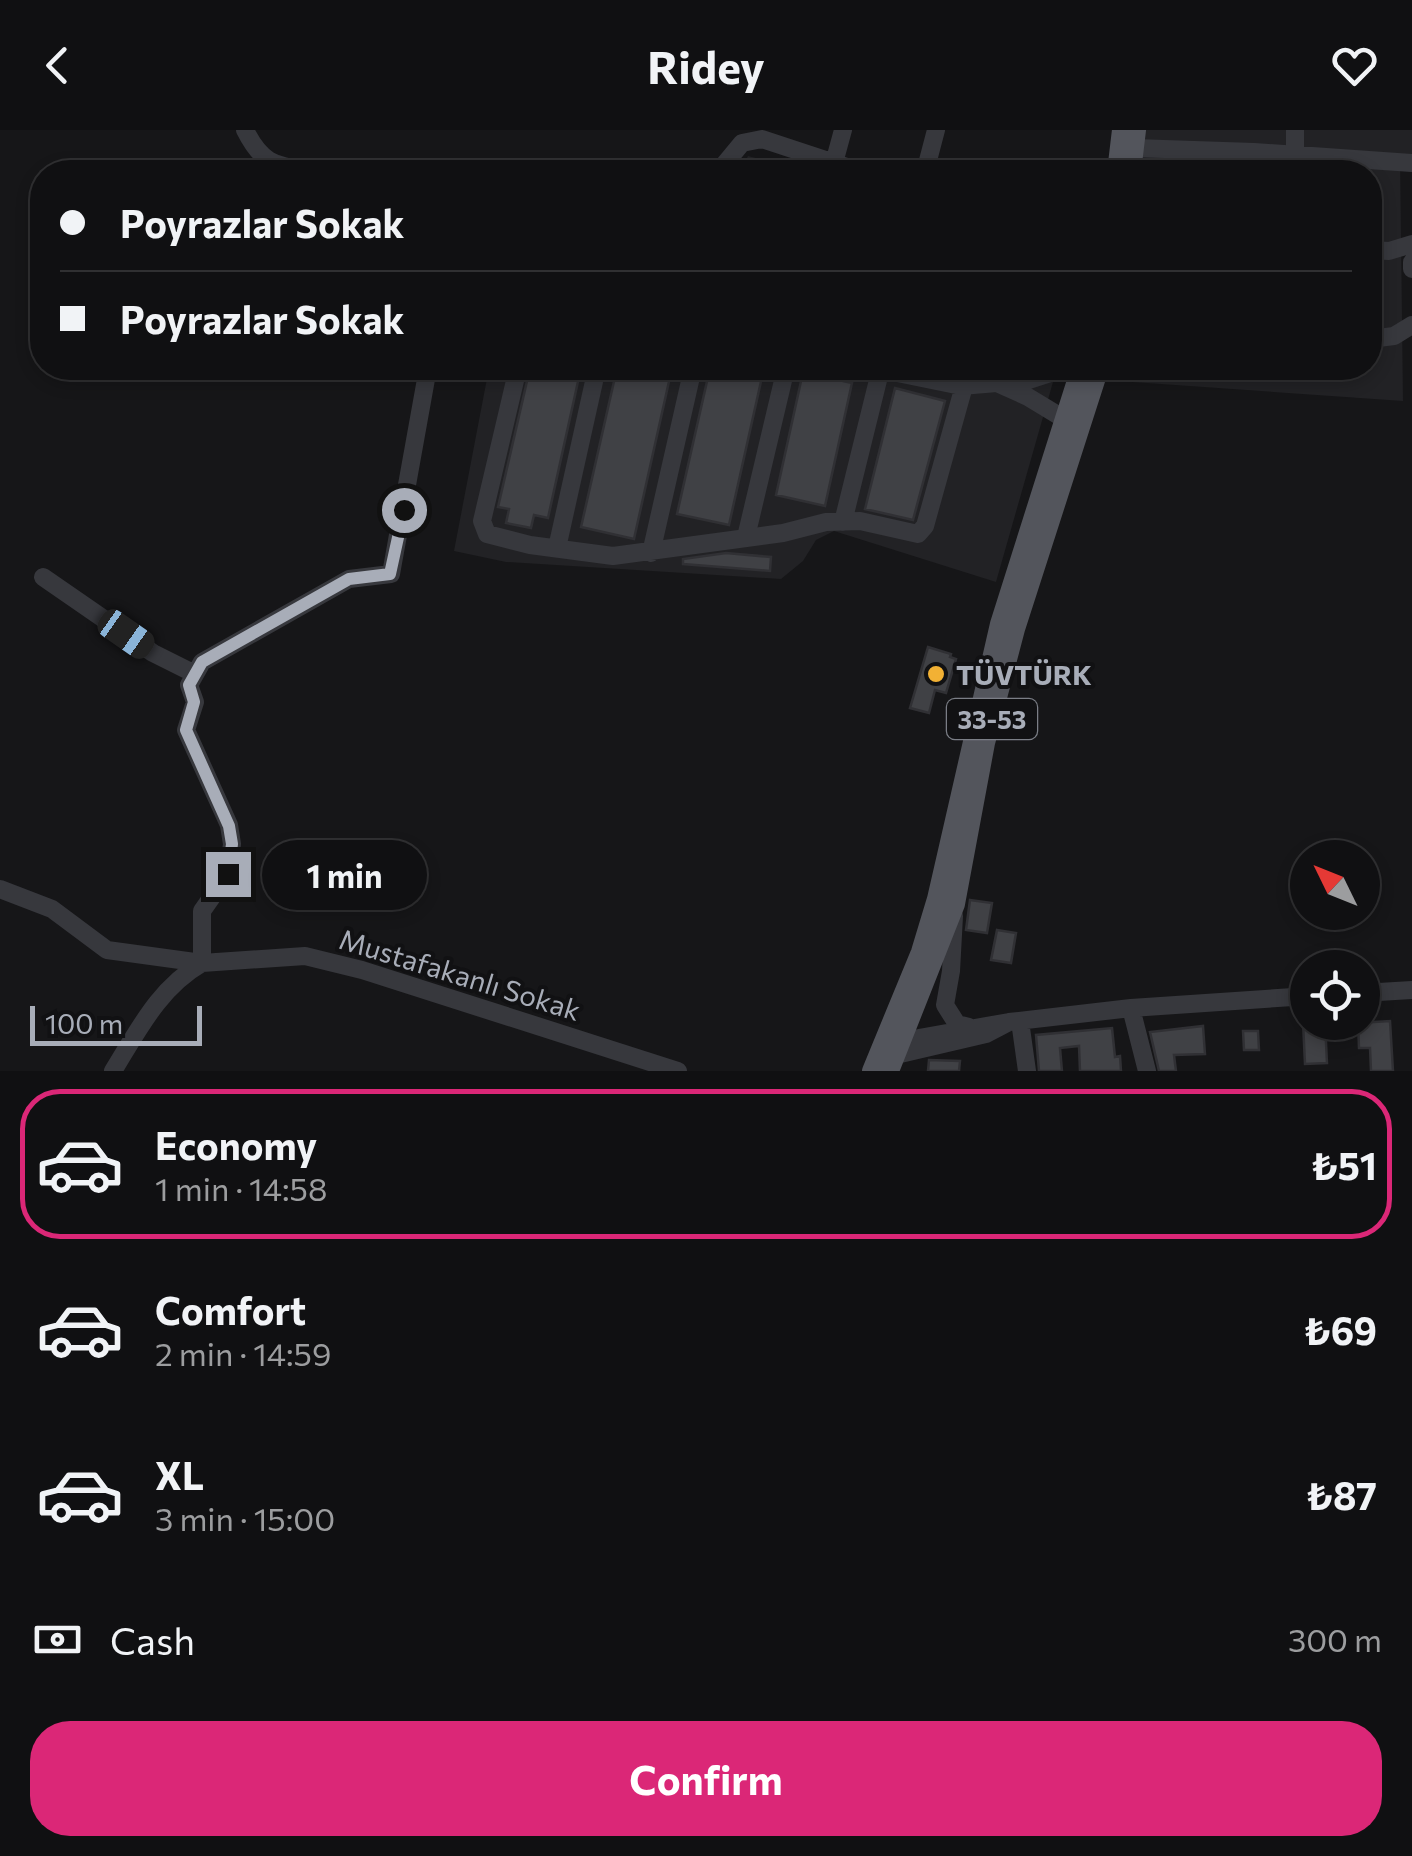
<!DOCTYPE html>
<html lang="en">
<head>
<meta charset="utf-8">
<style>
	:root { --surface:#101012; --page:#1e1e20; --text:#f1f3f6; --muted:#9c9d9f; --line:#303032; --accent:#db2777 }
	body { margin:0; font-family:Commissioner,sans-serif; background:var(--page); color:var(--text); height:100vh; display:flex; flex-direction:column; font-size:38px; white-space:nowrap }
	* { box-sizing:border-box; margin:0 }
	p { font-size:32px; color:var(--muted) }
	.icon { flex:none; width:55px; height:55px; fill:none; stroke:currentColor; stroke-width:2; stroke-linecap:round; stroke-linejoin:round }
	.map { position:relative; height:941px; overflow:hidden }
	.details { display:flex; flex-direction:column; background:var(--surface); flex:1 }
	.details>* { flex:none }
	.banner { position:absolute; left:30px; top:30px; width:1352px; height:220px; border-radius:40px; box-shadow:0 5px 15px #0003,0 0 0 2px var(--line); display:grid; align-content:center; height:220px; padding:0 30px; background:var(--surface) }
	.needle { width:65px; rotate:313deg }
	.controls { position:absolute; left:1290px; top:710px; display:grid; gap:20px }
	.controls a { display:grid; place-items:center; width:90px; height:90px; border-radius:50%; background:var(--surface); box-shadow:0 5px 15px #0003,0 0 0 2px var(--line); font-size:50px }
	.scale { position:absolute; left:30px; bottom:25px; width:172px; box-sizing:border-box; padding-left:10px; border:5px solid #a8adb8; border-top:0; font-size:28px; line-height:35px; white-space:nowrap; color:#a8adb8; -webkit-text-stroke:8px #111113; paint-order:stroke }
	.end { position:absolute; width:45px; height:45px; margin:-22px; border:12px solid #a8adb8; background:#111; box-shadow:0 0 0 5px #111 }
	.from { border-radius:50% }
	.bubble { position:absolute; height:70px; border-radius:35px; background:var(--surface); box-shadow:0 5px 15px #0003,0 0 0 2px var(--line); font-size:32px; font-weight:700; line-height:70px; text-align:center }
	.car { position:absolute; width:30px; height:60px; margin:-30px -15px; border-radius:12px; box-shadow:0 0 8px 2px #0007; background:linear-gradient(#222 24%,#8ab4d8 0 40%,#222 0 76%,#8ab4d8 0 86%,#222 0) }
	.banner b { display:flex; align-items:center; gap:35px; height:95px; font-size:38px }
	.banner b+b { border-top:2px solid var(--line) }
	.banner i { width:25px; height:25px; background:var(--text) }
	ul { padding:18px 0 0; list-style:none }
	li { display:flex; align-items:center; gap:30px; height:150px; margin:0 20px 15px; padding:0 10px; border:5px solid transparent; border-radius:40px }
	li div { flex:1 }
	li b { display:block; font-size:38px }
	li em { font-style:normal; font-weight:700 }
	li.selected { border-color:var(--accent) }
	li>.icon { width:90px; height:90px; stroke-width:1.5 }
	.pay { display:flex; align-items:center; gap:25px; height:110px; padding:0 30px; font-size:38px }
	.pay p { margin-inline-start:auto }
	.button { display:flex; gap:20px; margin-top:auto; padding:20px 30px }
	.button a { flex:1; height:115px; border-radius:40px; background:var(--accent); color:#fff; font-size:40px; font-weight:700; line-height:115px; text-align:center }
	header { display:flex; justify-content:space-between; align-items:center; height:130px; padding:0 30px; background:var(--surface); font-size:45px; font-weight:700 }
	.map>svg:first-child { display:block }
</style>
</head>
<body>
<header><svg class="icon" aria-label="back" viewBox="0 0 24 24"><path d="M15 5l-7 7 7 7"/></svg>Ridey<svg class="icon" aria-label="heart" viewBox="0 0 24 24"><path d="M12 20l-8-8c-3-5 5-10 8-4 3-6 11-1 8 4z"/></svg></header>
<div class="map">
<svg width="1412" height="941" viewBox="0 0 1412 941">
	<rect width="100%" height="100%" fill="#161618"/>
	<path fill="#222225" d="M 1144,0 L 1412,0 L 1412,24 L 1400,25 L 1403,271 L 1118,251 L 1119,238 L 1370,238 L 1370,42 L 1139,42 Z
		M 748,26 L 807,42 L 740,42 Z
		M 489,238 L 1057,238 L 996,452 L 834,401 L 816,410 L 803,431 L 781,449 L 506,432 L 454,421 Z"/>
	<path fill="#404145" stroke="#303034" stroke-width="2.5" d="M 530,238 L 581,238 L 548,388 L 534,385 L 531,398 L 506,393 L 509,379 L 498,377 Z
		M 617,238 L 672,238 L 634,409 L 581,397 Z
		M 710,238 L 764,238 L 729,395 L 677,384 Z
		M 803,242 L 852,253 L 825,376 L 776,365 Z
		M 895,258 L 945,271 L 913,390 L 865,379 Z
		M 726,423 L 771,427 L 770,441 L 683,434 L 683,429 Z
		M 928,517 L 951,524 L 950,527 L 956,529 L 946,563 L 935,560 L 929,583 L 910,578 Z
		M 970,770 L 992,773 L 987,803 L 966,800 Z
		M 997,800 L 1016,803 L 1011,833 L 991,830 Z
		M 1390,891 L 1393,941 L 1371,941 L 1370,918 L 1359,918 L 1358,893 Z
		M 1303,892 L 1325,892 L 1327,933 L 1305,934 Z
		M 1203,896 L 1205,924 L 1174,925 L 1176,941 L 1159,941 L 1150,902 Z
		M 1112,898 L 1115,927 L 1120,926 L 1121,941 L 1080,941 L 1079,916 L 1060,918 L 1062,941 L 1039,941 L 1036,905 Z
		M 1243,901 L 1258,901 L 1259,920 L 1244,920 Z
		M 929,930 L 960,931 L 959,941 L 928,941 Z"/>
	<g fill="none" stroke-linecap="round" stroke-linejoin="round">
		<path stroke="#37383d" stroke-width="18" d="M 245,0 C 263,36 276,35 314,42
			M 1134,18 L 1254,22 L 1412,33
			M 834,33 L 843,0
			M 718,42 L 742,13 L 762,9 L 862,42
			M 925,42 L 936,0
			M 1295,42 L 1295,0
			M 1370,120 L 1389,121 L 1412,114
			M 1412,132 L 1412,139
			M 1370,209 L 1394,206 L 1412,195
			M 518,238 L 482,391 L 487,404 L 530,415 L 613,426 L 783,403 L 826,392 L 860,391 L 918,404 L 925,396 L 969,238
			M 873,238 L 961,256 L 997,253
			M 1066,290 L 1028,267 L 997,253 L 1029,250 L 1066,238
			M 843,392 L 881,238
			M 746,407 L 786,238
			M 557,418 L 597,238
			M 651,423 L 693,238
			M 43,447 L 153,523 L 195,544
			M 0,759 L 52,779 L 107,820 L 202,833 L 305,826 L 362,840 L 678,941
			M 954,786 L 951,841 L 945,875 L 957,894 L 969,897
			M 1362,863 L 1412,860
			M 1131,878 L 1147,941
			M 1020,891 L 1027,941
			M 1009,892 L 1131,878 L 1308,866
			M 896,925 L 986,904 L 1009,892 L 902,911
			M 113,941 C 139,899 159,858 202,833 L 202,781 L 228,744 L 232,714 L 229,695 L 186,600 L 195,572 L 189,555 L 202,532 L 349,449 L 391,444 L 428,238"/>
		<path stroke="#53555c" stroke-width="20" d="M 1117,42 L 1122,0
			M 1131,42 L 1136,0
			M 872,941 L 921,822 L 937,769 L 1000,494 L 1081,238
			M 889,941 L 955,774 L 985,613 L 1015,499 L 1099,238"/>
	</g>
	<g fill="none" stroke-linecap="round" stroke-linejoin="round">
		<path stroke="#a8adb8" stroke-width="12" d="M 228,744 L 232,714 L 229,696 L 186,600 L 194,572 L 189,555 L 202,532 L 349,449 L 390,444 L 404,380"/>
	</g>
	<circle fill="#f2b134" stroke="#111113" stroke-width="4" cx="936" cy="544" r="10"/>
	<g text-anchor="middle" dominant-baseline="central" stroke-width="8" stroke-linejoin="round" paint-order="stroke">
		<rect fill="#111113" stroke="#7b7e86" stroke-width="2.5" x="947" y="569" width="90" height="40" rx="8"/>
		<g font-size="25" font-weight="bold" fill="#a8adb8">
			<text x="992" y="589">33-53</text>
		</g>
		<g font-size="28" font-weight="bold" fill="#a8adb8" stroke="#111113" text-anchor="start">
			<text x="956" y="544">TÜVTÜRK</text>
		</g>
		<g font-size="28" fill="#a8adb8" stroke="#111113">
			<text transform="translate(460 844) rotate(17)">Mustafakanlı Sokak</text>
		</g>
	</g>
</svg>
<div class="controls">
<a><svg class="needle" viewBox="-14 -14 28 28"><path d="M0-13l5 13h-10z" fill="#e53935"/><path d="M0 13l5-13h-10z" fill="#9c9d9f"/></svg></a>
<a><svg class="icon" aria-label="locate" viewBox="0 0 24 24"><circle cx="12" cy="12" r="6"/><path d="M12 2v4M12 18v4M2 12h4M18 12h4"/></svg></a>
</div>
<div class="scale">100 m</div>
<i class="end from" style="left:404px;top:380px"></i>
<i class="end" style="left:228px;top:744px"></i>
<div class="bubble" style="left:262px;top:710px;width:165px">1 min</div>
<i class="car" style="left:126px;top:504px;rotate:125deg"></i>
<div class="banner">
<b><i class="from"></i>Poyrazlar Sokak</b>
<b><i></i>Poyrazlar Sokak</b>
</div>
</div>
<section class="details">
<ul>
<li class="selected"><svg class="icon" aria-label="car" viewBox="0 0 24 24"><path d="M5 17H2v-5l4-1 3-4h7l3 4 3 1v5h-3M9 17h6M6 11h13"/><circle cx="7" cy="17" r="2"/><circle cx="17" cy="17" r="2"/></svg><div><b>Economy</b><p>1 min · 14:58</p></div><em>₺51</em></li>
<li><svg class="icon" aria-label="car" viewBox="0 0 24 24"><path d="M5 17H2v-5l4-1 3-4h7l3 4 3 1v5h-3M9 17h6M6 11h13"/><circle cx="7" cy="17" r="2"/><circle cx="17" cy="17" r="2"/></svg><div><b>Comfort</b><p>2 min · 14:59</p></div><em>₺69</em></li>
<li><svg class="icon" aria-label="car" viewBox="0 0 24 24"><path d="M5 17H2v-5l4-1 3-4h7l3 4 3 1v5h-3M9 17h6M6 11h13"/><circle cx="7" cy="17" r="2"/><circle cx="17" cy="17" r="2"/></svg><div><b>XL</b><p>3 min · 15:00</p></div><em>₺87</em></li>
</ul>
<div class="pay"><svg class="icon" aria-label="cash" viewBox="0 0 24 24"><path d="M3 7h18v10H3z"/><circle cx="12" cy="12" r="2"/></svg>Cash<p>300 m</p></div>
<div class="button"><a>Confirm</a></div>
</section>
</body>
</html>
